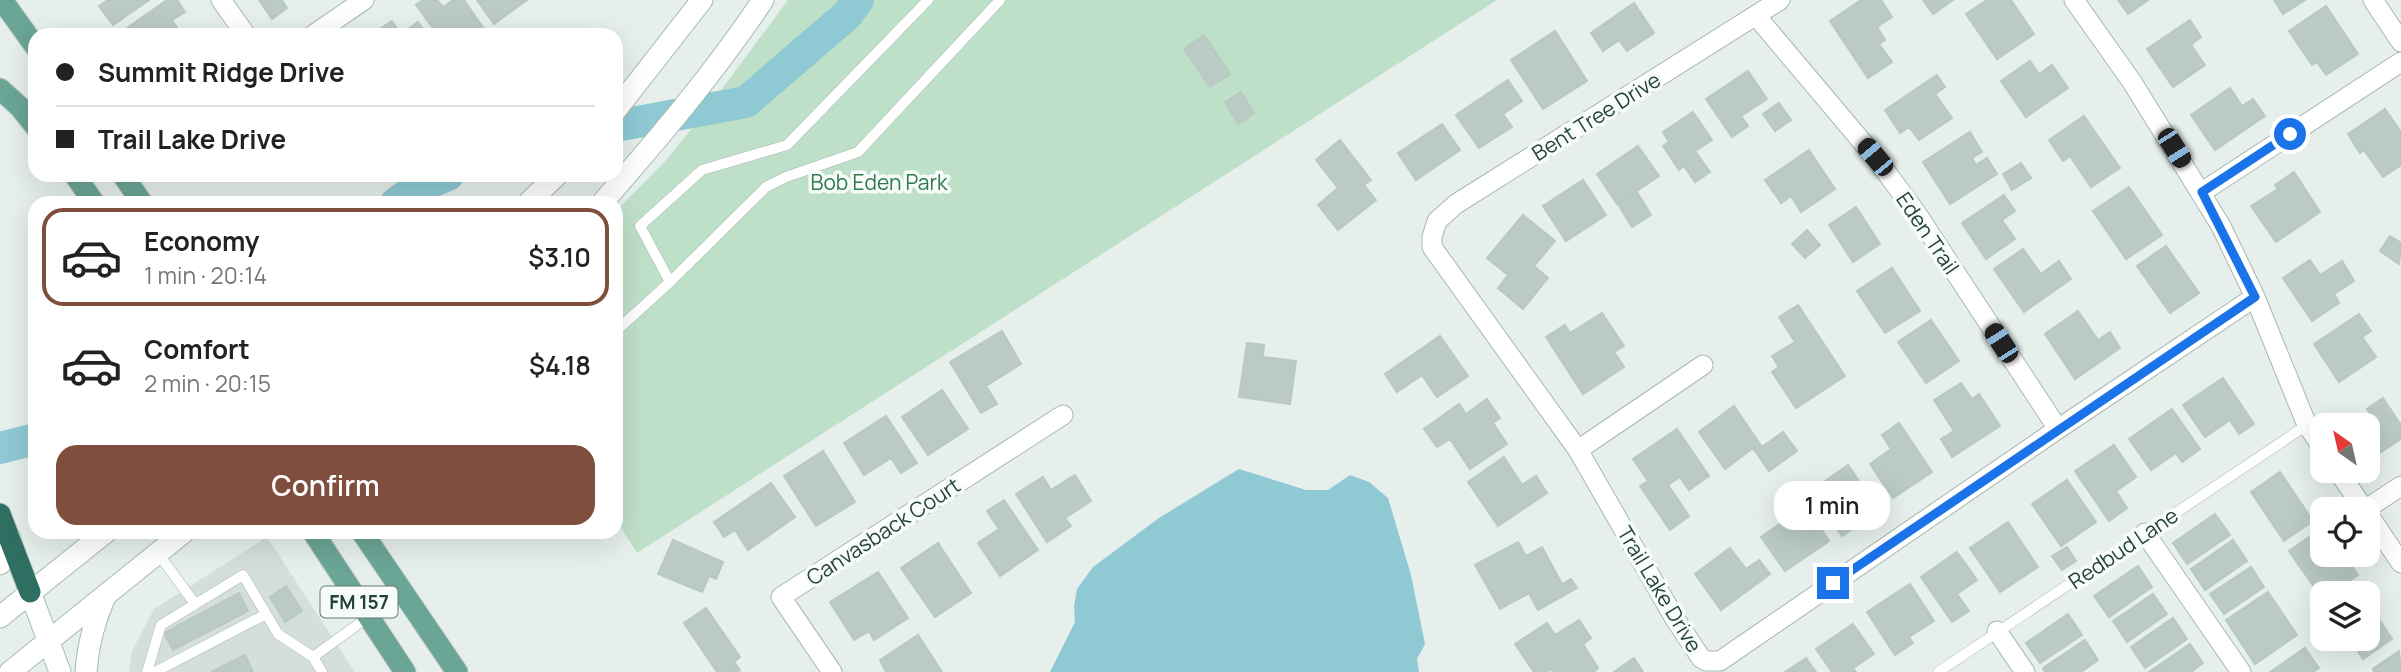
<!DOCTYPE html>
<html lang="en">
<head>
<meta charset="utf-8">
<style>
	:root { --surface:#fff; --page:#f2f2f2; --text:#222; --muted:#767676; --line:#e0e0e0; --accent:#804e3d }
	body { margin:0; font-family:Manrope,sans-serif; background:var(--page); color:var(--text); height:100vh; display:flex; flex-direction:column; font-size:26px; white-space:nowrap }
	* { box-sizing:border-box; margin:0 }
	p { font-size:23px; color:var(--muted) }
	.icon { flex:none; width:38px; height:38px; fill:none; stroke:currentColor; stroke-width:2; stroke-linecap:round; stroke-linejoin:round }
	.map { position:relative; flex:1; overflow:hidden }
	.sheet { position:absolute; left:28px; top:196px; width:595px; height:343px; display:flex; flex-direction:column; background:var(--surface); border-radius:21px; box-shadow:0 7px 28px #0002 }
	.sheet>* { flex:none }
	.guide { position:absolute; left:28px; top:28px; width:595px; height:154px; border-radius:21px; box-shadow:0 7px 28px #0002; display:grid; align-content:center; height:154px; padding:0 28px; background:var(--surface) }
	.needle { width:46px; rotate:326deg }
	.tools { position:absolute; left:2310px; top:413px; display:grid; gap:14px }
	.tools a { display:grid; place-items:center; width:70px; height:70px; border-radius:14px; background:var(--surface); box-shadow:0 7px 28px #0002; font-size:35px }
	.end { position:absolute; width:32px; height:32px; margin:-16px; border:9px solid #1a73e8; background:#fff; box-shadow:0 0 0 4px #fff }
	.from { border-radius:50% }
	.bubble { position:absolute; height:49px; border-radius:21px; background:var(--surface); box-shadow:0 7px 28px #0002; font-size:23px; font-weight:600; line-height:49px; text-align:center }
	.car { position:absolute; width:21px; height:42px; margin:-21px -10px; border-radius:9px; box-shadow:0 0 5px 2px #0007; background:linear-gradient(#222 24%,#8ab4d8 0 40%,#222 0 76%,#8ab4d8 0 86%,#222 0) }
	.guide b { display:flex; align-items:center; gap:24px; height:66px; font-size:26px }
	.guide b+b { border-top:2px solid var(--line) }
	.guide i { width:18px; height:18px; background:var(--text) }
	ul { padding:12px 0 0; list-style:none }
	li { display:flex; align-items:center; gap:21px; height:98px; margin:0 14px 10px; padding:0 14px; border:4px solid transparent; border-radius:21px }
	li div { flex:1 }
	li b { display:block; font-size:26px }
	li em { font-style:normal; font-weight:600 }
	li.current { border-color:var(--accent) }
	li>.icon { width:63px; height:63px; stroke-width:1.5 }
	.primary-button { display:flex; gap:14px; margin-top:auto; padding:14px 28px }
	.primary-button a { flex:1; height:80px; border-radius:21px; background:var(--accent); color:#fff; font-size:28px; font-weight:600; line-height:80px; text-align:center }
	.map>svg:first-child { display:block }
</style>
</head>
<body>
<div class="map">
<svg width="2401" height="672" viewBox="0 0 2401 672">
	<rect width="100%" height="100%" fill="#e6efeb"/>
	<path fill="#d4dfda" d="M 267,537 L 355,672 L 129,672 L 132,651 L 154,609 Z"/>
	<path fill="#bfe0c8" d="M 788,0 L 1497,0 L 637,553 L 616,520 L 616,211 L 666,160 L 701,117 Z"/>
	<path fill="#8ec9d4" d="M 1239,469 L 1306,490 L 1328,490 L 1350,475 L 1369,482 L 1388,498 L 1411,575 L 1425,644 L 1417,659 L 1419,672 L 1050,672 L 1075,622 L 1074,606 L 1077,589 L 1093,567 L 1159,518 Z"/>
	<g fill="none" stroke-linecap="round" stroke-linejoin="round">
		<path stroke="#8ec9d4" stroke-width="32" d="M 616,126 L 746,102 L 847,15 L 858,0
			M 396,203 L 417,188 L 448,175
			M 0,448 L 35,439"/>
	</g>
	<path fill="#bbcac4" stroke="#b8c9c2" stroke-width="2" d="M 108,0 L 149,0 L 113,25 L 99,6 Z
		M 167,0 L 177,0 L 185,12 L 172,20 L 182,35 L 117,35 Z
		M 259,0 L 282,0 L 287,8 L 272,19 Z
		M 423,0 L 437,0 L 443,7 L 453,0 L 464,0 L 484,29 L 475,35 L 438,35 L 416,5 Z
		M 477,0 L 527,0 L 494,24 Z
		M 1861,0 L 1881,0 L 1892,17 L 1877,27 L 1885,40 L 1879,44 L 1892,62 L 1868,78 L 1830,21 Z
		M 1923,0 L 1953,0 L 1933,14 Z
		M 1987,0 L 2011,0 L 2034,34 L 1997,59 L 1966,14 Z
		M 2118,0 L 2148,0 L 2128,14 Z
		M 2274,0 L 2305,0 L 2283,14 Z
		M 1634,3 L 1654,33 L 1627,51 L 1619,40 L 1603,51 L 1591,33 Z
		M 2326,6 L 2358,54 L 2326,75 L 2317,62 L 2312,65 L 2289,31 Z
		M 2190,20 L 2201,37 L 2191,45 L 2205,65 L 2173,87 L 2147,49 Z
		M 392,21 L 401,34 L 418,22 L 427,35 L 377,35 L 375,32 Z
		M 1555,31 L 1587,81 L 1543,109 L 1511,60 Z
		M 1204,35 L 1230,74 L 1210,87 L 1184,49 Z
		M 2030,61 L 2039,74 L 2052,65 L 2068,88 L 2026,117 L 2001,81 Z
		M 1748,71 L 1767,99 L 1741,116 L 1748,126 L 1732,137 L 1706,99 Z
		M 1937,75 L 1945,87 L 1935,94 L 1952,118 L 1919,140 L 1909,127 L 1900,133 L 1885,110 Z
		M 1508,80 L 1522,101 L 1503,114 L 1512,127 L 1479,148 L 1456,115 Z
		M 2230,88 L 2242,106 L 2253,99 L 2265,116 L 2215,150 L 2191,115 Z
		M 1241,92 L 1254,113 L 1238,124 L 1225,102 Z
		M 1779,103 L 1791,120 L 1775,131 L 1763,114 Z
		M 2385,109 L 2401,132 L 2401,165 L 2383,177 L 2364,150 L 2360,153 L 2348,134 Z
		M 1693,112 L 1712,140 L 1695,151 L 1710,172 L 1695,182 L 1684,166 L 1679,170 L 1663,146 L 1669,142 L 1663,132 Z
		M 2084,116 L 2120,168 L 2091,187 L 2070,156 L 2063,161 L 2049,140 Z
		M 1442,124 L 1460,150 L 1416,180 L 1398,153 Z
		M 1970,132 L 1982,152 L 1972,158 L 1976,165 L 1987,158 L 1997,174 L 1950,204 L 1923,162 Z
		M 1340,140 L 1371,180 L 1364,185 L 1376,200 L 1338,230 L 1318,205 L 1338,188 L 1316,160 Z
		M 1638,146 L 1659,176 L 1617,204 L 1597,174 Z
		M 1809,150 L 1835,189 L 1801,212 L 1791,196 L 1781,203 L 1765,180 Z
		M 2021,163 L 2031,178 L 2012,190 L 2003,174 Z
		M 2294,172 L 2320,212 L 2276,242 L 2251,206 L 2278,189 L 2275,185 Z
		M 1583,180 L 1606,215 L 1566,241 L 1543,206 Z
		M 2129,187 L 2162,235 L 2126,259 L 2093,211 Z
		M 1637,192 L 1651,215 L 1632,227 L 1618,204 Z
		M 2004,195 L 2015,211 L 2002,220 L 2015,239 L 1986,259 L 1962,223 Z
		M 1856,207 L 1880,244 L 1853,262 L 1829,225 Z
		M 1523,215 L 1555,241 L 1534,266 L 1548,278 L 1523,309 L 1498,288 L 1508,275 L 1487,258 Z
		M 1807,230 L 1820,245 L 1805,258 L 1792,244 Z
		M 2390,236 L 2401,243 L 2399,264 L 2380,251 Z
		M 2166,246 L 2199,293 L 2170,313 L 2137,266 Z
		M 2023,249 L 2041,274 L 2059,261 L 2071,279 L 2024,312 L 1994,269 Z
		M 2310,260 L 2320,275 L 2342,261 L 2354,281 L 2334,294 L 2339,303 L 2312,321 L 2283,278 Z
		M 1892,268 L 1920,311 L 1885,333 L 1857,291 Z
		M 1798,305 L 1845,376 L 1796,408 L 1772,372 L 1779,367 L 1772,356 L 1795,342 L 1779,317 Z
		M 2078,311 L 2098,340 L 2110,332 L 2120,348 L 2075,379 L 2045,334 Z
		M 1602,313 L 1624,346 L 1614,352 L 1624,367 L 1583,394 L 1546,337 L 1565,325 L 1570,333 Z
		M 2359,314 L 2371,331 L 2362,337 L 2376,357 L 2339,382 L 2314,344 Z
		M 1931,320 L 1959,361 L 1926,383 L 1898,342 Z
		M 1002,331 L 1021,364 L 986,386 L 997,404 L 981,413 L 950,362 Z
		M 1440,336 L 1468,376 L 1437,397 L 1422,375 L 1397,392 L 1385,374 Z
		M 1247,343 L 1264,345 L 1263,357 L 1296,361 L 1290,404 L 1239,397 Z
		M 2223,378 L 2254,424 L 2239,434 L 2230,420 L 2205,437 L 2183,405 Z
		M 1961,383 L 1972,399 L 1979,394 L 2000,426 L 1952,457 L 1941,439 L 1954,431 L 1934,400 Z
		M 942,390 L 968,429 L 928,455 L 902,417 Z
		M 2383,398 L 2401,425 L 2401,439 L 2375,456 L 2368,445 L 2368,430 L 2377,424 L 2367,409 Z
		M 1487,399 L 1500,418 L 1493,423 L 1507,444 L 1470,469 L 1450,439 L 1437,447 L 1424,429 L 1459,404 L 1466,414 Z
		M 1734,406 L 1762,447 L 1783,432 L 1797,451 L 1769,471 L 1753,448 L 1725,469 L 1699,432 Z
		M 2172,409 L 2200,449 L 2182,462 L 2176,453 L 2151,470 L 2129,439 Z
		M 886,416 L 917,463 L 901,473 L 891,458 L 864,475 L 844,443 Z
		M 1899,423 L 1932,472 L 1893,498 L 1870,464 L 1891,449 L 1882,435 Z
		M 1677,429 L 1709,476 L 1689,490 L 1680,477 L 1668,485 L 1689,516 L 1670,530 L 1640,486 L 1648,481 L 1633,459 Z
		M 2114,445 L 2136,477 L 2116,491 L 2127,508 L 2109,521 L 2075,471 Z
		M 823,451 L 855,502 L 816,526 L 784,476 Z
		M 1504,457 L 1522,485 L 1536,476 L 1547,493 L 1498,526 L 1468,482 Z
		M 1848,465 L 1879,510 L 1842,536 L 1816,499 L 1829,489 L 1824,482 Z
		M 2280,472 L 2313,521 L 2284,541 L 2251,492 Z
		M 1075,475 L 1091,501 L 1065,518 L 1071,526 L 1047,542 L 1016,494 L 1043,477 L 1051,490 Z
		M 2067,480 L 2096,522 L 2061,546 L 2032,504 Z
		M 771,483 L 795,517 L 748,550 L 735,530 L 724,537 L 714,522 Z
		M 1004,500 L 1038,550 L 1000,576 L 978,543 L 999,529 L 987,511 Z
		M 1809,510 L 1829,541 L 1785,571 L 1761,537 L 1788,518 L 1791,523 Z
		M 2215,514 L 2230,535 L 2187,564 L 2173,543 Z
		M 2008,522 L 2038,567 L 2000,592 L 1970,548 Z
		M 2322,528 L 2322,555 L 2344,555 L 2358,575 L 2331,593 L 2322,593 L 2322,598 L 2289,551 Z
		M 673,540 L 723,562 L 716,579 L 709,576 L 702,592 L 658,574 Z
		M 2233,540 L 2247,561 L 2205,590 L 2191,569 Z
		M 1518,542 L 1526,556 L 1542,547 L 1562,584 L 1571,579 L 1577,588 L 1538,610 L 1529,593 L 1500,609 L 1475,565 Z
		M 938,543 L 971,593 L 935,617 L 901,568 Z
		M 2067,547 L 2076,561 L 2062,570 L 2052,556 Z
		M 1730,548 L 1746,569 L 1759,560 L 1770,574 L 1721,610 L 1695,574 Z
		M 1957,552 L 1977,580 L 1957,594 L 1969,611 L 1952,622 L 1921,577 Z
		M 2138,566 L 2152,587 L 2109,617 L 2094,596 Z
		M 2251,567 L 2264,587 L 2224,614 L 2210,594 Z
		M 878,572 L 908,618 L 874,640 L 869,631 L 854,640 L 830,602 Z
		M 1910,584 L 1934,621 L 1909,637 L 1913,643 L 1895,655 L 1867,612 Z
		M 286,586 L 302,611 L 285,622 L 270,597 Z
		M 2268,592 L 2297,635 L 2255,664 L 2226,620 Z
		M 239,593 L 248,611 L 173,650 L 164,633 Z
		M 2153,594 L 2167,614 L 2127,642 L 2113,621 Z
		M 2368,603 L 2392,639 L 2363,659 L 2350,639 L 2368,639 Z
		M 706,608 L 740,657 L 734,662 L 740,670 L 737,672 L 717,672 L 684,623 Z
		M 2068,614 L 2082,635 L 2040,663 L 2026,643 Z
		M 2173,618 L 2187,639 L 2145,668 L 2131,647 Z
		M 1579,620 L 1591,638 L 1583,644 L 1598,668 L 1593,672 L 1553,672 L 1551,669 L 1547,672 L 1534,672 L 1515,644 L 1547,623 L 1555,635 Z
		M 1853,624 L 1874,654 L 1853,668 L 1856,672 L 1832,672 L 1816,649 Z
		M 918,635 L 942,672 L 886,672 L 880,660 Z
		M 2085,640 L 2098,660 L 2081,672 L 2045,672 L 2043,668 Z
		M 2190,644 L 2203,663 L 2191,672 L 2149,672 Z
		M 2305,648 L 2319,668 L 2313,672 L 2270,672 Z
		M 2399,651 L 2401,672 L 2374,672 L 2373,669 Z
		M 245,655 L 253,672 L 211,672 Z
		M 1634,658 L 1643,672 L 1614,672 Z
		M 1806,658 L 1816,672 L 1785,672 Z"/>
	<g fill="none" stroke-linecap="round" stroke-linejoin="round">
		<defs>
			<path id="lane" d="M 670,282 L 640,226 L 702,170 L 787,145 L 928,0
				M 616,331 L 670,282 L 766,187 L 786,177 L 858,152 L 1000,0
				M 158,553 L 195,604
				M 313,657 L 368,617
				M 147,672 L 161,625 L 243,575 L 278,634 L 313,657 L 322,672
				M 155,672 L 266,614
				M 1938,672 L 2307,425"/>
			<path id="street" d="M 221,0 L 246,35
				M 1780,0 L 1456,204 L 1437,221 L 1432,237 L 1432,247 L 1578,450 L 1675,619 L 1701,658 L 1706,661 L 1720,661 L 2058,429 L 2255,297
				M 2074,0 L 2132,82 L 2221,226 L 2255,297 L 2307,425 L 2322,447
				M 2373,0 L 2401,42
				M 1757,17 L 1875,157 L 1917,214 L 2058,429
				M 313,35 L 364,0
				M 2202,192 L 2401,62
				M 1578,450 L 1703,365
				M 2338,471 L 2364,509
				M 2366,509 L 2401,486
				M 2368,514 L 2401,563
				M 2145,533 L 2241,672
				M 1997,631 L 2025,672
				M 832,672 L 781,597 L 1063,415"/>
			<path id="secondary" d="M 616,110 L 702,0
				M 528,203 L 557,175
				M 602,203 C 659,138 715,72 763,0
				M 0,564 L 10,538
				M 30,592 L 60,672
				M 0,617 L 106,532
				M 10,672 L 184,532
				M 86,672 C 88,645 94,621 105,597"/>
			<path id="primary" d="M 2,0 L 35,46
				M 0,89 L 20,107 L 35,126
				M 75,175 L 94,203
				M 123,175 L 142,203
				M 313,532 L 405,672
				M 362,532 L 457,672"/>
			<path id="highway" d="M 0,514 L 30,592"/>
		</defs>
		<use href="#lane" stroke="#a8b8b2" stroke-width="11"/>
		<use href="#street" stroke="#a8b8b2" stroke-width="21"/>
		<use href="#secondary" stroke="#a4bbb3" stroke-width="23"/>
		<use href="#primary" stroke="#c2cac8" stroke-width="23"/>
		<use href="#highway" stroke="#c2cac8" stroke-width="23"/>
		<use href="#lane" stroke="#fff" stroke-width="10"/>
		<use href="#street" stroke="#fff" stroke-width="19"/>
		<use href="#secondary" stroke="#fff" stroke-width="21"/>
		<use href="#primary" stroke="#6aa596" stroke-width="21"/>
		<use href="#highway" stroke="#2f6f62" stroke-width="21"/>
	</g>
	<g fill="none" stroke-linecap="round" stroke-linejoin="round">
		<path stroke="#1a73e8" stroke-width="9" d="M 1833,583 L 2255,297 L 2202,192 L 2290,134"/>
	</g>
	<g text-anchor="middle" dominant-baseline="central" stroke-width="7" stroke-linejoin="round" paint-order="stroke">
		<rect fill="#f7fbf9" stroke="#637a73" stroke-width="2" x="320.5" y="586.5" width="77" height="31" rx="5"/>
		<g font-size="19" font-weight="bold" fill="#24423a">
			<text x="359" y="602">FM 157</text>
		</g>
		<g font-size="21" fill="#24423a" stroke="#f7fbf9">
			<text transform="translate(1596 116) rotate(-32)">Bent Tree Drive</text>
			<text transform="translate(1928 233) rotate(56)">Eden Trail</text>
			<text transform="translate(883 531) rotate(-33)">Canvasback Court</text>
			<text transform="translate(2123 548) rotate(-34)">Redbud Lane</text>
			<text transform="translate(1660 589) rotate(59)">Trail Lake Drive</text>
		</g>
		<g font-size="21" fill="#2d7a4b" stroke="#f7fbf9">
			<text x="879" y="182">Bob Eden Park</text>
		</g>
	</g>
</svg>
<div class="tools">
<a><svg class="needle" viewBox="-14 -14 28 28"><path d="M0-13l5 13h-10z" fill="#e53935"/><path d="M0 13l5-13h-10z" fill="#767676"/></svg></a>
<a><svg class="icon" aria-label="locate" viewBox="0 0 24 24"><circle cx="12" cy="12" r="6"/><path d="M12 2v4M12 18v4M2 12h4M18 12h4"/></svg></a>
<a><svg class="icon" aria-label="layers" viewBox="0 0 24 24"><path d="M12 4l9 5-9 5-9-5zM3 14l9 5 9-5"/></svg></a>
</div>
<i class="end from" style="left:2290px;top:134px"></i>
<i class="end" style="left:1833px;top:583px"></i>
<div class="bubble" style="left:1774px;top:481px;width:116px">1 min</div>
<i class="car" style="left:2174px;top:148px;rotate:148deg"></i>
<i class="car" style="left:1875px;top:157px;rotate:320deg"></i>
<i class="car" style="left:2001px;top:343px;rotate:327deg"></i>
<div class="guide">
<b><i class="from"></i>Summit Ridge Drive</b>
<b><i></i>Trail Lake Drive</b>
</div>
<section class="sheet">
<ul>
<li class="current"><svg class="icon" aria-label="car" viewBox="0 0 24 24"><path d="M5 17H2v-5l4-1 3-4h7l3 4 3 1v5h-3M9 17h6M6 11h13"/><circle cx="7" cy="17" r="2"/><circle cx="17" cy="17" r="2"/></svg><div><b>Economy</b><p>1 min · 20:14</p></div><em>$3.10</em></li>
<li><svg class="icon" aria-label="car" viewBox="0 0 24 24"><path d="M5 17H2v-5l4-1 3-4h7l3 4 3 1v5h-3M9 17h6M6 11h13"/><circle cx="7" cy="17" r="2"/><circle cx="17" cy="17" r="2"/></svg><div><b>Comfort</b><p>2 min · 20:15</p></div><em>$4.18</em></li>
</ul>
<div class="primary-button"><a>Confirm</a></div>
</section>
</div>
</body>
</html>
